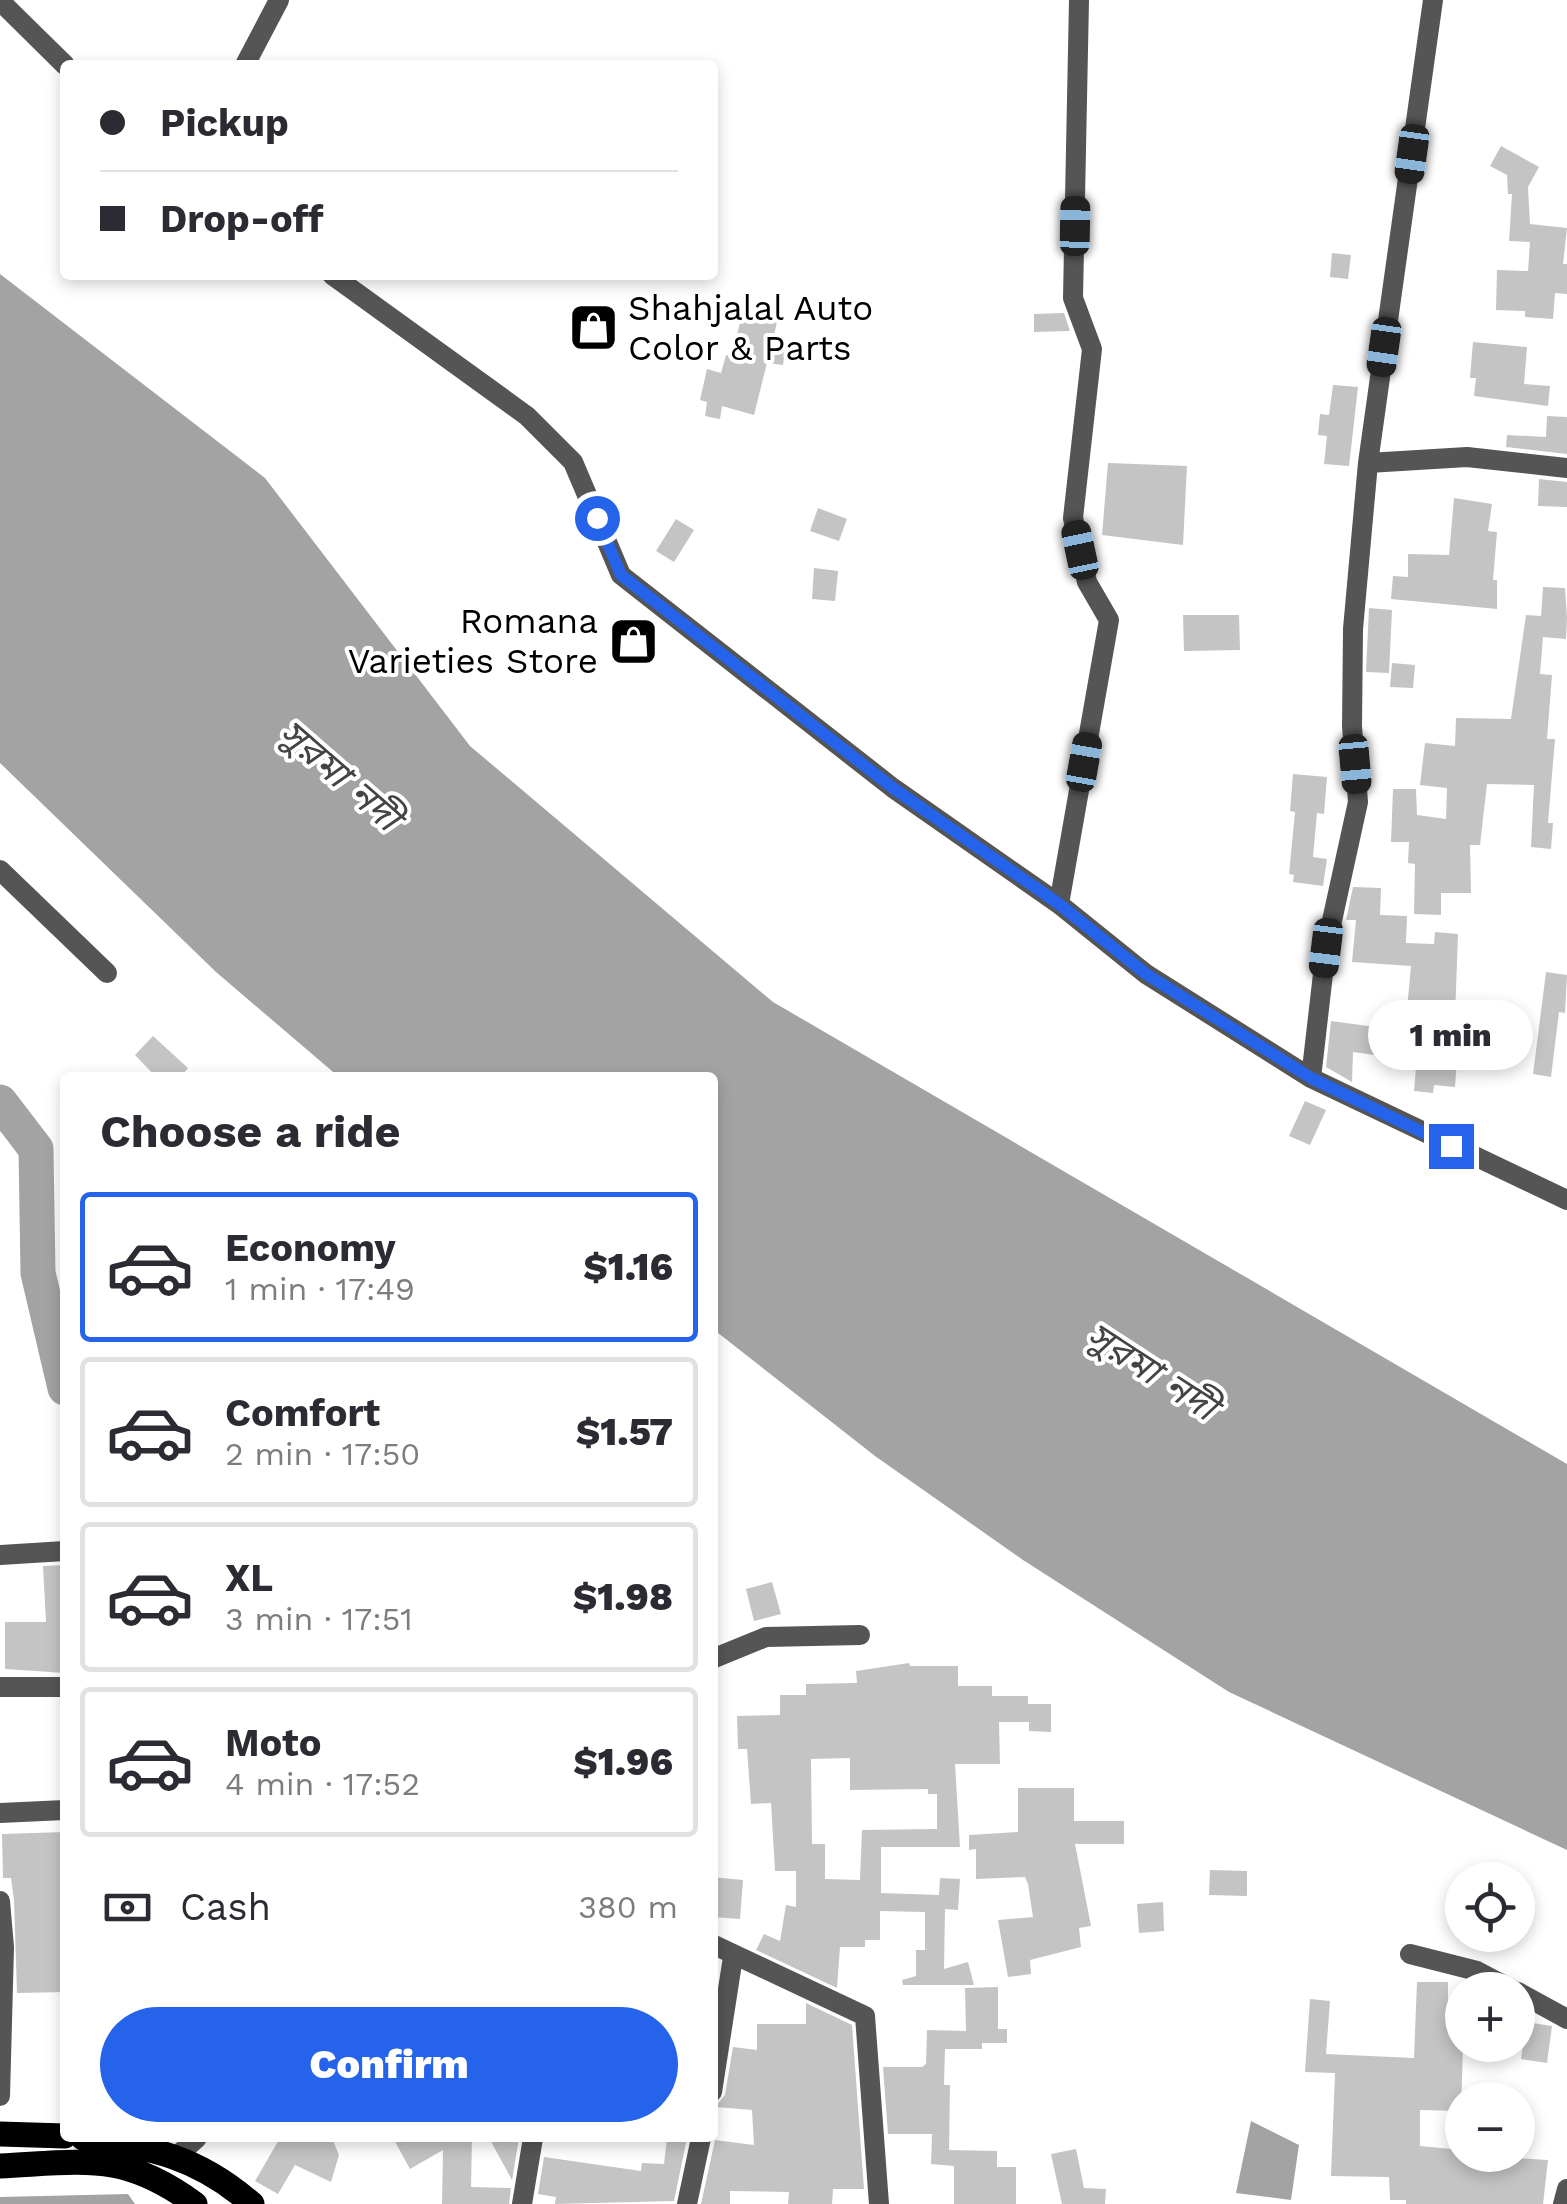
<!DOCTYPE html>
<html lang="en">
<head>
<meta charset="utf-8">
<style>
	:root { --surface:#fff; --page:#f2f2f3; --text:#2b2b33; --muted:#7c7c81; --line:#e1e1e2; --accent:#2563eb }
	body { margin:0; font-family:"Work Sans","Noto Sans Bengali",sans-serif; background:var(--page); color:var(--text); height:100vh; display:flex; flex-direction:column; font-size:38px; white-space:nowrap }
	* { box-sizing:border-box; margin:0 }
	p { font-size:32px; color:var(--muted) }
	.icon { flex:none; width:55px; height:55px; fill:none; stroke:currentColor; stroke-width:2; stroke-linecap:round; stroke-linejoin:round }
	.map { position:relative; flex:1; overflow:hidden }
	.sheet { position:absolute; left:60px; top:1072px; width:658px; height:1070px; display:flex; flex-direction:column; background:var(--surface); border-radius:10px; box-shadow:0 5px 15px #0003 }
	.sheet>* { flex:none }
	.top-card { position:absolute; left:60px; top:60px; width:658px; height:220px; border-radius:10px; box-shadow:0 5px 15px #0003; display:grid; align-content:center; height:220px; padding:0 40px; background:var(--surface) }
	.buttons { position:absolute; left:1445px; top:1862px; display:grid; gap:20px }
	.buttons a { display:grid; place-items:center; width:90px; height:90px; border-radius:50%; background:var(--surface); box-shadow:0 5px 15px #0003; font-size:50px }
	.end { position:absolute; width:45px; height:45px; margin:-22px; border:12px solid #2563eb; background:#fff; box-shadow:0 0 0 5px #fff }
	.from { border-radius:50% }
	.bubble { position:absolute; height:70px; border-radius:35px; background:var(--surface); box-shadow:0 5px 15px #0003; font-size:32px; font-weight:800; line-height:70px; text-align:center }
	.car { position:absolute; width:30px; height:60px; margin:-30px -15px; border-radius:12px; box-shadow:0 0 8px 2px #0007; background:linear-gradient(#222 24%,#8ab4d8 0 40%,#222 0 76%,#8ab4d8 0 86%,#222 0) }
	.top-card b { display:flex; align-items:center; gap:35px; height:95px; font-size:38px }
	.top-card b+b { border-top:2px solid var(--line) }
	.top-card i { width:25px; height:25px; background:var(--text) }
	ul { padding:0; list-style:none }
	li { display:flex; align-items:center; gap:30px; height:150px; margin:0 20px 15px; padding:0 20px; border:5px solid var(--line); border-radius:10px }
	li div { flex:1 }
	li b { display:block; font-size:38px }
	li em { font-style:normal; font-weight:800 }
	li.current { border-color:var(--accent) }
	li>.icon { width:90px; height:90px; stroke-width:1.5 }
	h2 { padding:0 40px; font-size:45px; line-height:120px }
	.pay { display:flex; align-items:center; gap:25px; height:110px; padding:0 40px; font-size:38px }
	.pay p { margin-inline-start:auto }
	.action { display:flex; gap:20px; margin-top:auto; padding:20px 40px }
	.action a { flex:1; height:115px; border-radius:60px; background:var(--accent); color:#fff; font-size:40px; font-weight:800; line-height:115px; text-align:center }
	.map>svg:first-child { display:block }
</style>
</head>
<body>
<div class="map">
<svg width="1567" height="2204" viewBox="0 0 1567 2204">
	<rect width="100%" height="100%" fill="#fff"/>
	<path fill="#a3a3a3" d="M 0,274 L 265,478 L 470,746 L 773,1002 L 1567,1464 L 1567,1850 L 1229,1692 L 1023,1560 L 875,1456 L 713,1329 L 712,1078 L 339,1077 L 216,972 L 0,763 Z
		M 1251,2121 L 1299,2145 L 1291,2200 L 1236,2193 Z
		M 128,2194 L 135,2204 L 0,2204 L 0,2197 Z"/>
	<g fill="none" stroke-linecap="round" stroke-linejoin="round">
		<path stroke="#a3a3a3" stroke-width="35" d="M 0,1102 L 36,1149 L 38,1273 L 65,1388"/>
	</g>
	<path fill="#c4c4c4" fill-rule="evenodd" d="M 1501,146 L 1539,167 L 1528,187 L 1530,224 L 1567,228 L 1563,264 L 1567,264 L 1567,294 L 1555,293 L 1553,319 L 1525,317 L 1525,311 L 1496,310 L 1497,270 L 1528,271 L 1530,242 L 1509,241 L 1512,194 L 1508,194 L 1507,175 L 1490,166 Z
		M 1332,253 L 1351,255 L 1348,279 L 1330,277 Z
		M 1064,313 L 1070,331 L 1034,332 L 1034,314 Z
		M 742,314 L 777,322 L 771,348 L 785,350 L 783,365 L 767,363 L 754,415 L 722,406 L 720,419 L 705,416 L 707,402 L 700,400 L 707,369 L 721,373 L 726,355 L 732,356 Z
		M 1473,342 L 1527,347 L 1524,384 L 1550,386 L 1548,406 L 1474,396 L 1476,378 L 1470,378 Z
		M 1333,385 L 1358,387 L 1349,466 L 1324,464 L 1327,436 L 1318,435 L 1320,414 L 1329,415 Z
		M 1547,416 L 1567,417 L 1567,454 L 1506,447 L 1507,435 L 1546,437 Z
		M 1108,463 L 1187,466 L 1183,545 L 1102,535 Z
		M 1539,479 L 1567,482 L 1567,507 L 1538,506 Z
		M 1454,498 L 1492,504 L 1488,531 L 1497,532 L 1493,580 L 1497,580 L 1497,609 L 1391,599 L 1393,576 L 1408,577 L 1408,554 L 1449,555 Z
		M 818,508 L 847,519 L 839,541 L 810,531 Z
		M 676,519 L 694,530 L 674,562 L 656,551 Z
		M 814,568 L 838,571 L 835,601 L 812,599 Z
		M 1543,587 L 1565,588 L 1567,618 L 1566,639 L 1543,637 L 1540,674 L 1552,675 L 1547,739 L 1555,739 L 1548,823 L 1553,823 L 1551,849 L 1531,847 L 1534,785 L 1487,784 L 1480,845 L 1470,845 L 1471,893 L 1441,893 L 1441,915 L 1414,914 L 1415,864 L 1408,863 L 1409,842 L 1391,842 L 1393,789 L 1416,789 L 1417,815 L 1446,819 L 1447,788 L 1420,785 L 1425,743 L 1455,746 L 1456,718 L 1511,719 L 1526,615 L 1541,616 Z
		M 1369,608 L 1392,610 L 1389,673 L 1366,672 Z
		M 1183,615 L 1239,615 L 1240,650 L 1184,651 Z
		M 1392,663 L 1415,665 L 1413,688 L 1390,687 Z
		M 1293,774 L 1327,777 L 1324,814 L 1317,813 L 1313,857 L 1327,859 L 1323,886 L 1293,882 L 1294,875 L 1289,874 L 1295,812 L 1290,811 Z
		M 1353,887 L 1381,888 L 1380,915 L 1407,916 L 1406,943 L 1434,944 L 1435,932 L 1458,934 L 1455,1017 L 1435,1017 L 1432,1044 L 1458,1046 L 1455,1087 L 1434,1085 L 1433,1093 L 1414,1091 L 1416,1067 L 1409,1067 L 1410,1060 L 1353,1052 L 1352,1082 L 1326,1067 L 1331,1021 L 1405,1031 L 1411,966 L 1352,962 L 1356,920 L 1346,920 Z
		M 1546,972 L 1567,975 L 1565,1013 L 1559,1012 L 1551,1077 L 1533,1074 Z
		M 153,1036 L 188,1068 L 180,1078 L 157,1078 L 135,1055 Z
		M 1305,1101 L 1326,1110 L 1310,1145 L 1289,1136 Z
		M 65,1565 L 65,1673 L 5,1669 L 5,1622 L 46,1622 L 43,1566 Z
		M 772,1582 L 781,1614 L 754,1621 L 746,1589 Z
		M 909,1663 L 910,1666 L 958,1666 L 958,1686 L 992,1686 L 992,1696 L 1028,1696 L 1028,1704 L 1051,1704 L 1051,1732 L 1029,1731 L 1029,1722 L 999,1722 L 1000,1764 L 955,1764 L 960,1847 L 881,1847 L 881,1893 L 939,1895 L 940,1878 L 960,1879 L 958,1910 L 945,1909 L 944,1969 L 968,1962 L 974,1985 L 903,1985 L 902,1980 L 916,1976 L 916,1950 L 925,1950 L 925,1912 L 880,1911 L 880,1940 L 865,1940 L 865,1947 L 840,1947 L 837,1988 L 756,1950 L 764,1934 L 780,1941 L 786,1905 L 796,1907 L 796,1871 L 775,1871 L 771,1803 L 751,1804 L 747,1749 L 738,1749 L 737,1716 L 780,1715 L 780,1695 L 806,1695 L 806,1684 L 857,1683 L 856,1671 ZM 850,1758 L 850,1790 L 928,1789 L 928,1794 L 937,1794 L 937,1829 L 862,1830 L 860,1880 L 825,1879 L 825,1844 L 812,1844 L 811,1759 Z
		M 1018,1788 L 1074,1788 L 1074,1821 L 1124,1821 L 1124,1844 L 1075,1844 L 1091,1926 L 1079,1928 L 1081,1947 L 1030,1960 L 1031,1974 L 1008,1977 L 998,1920 L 1033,1917 L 1028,1884 L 1025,1877 L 976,1879 L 976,1849 L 969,1850 L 969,1835 L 1018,1832 Z
		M 65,1832 L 65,1992 L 17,1993 L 14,1900 L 11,1878 L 3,1878 L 2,1834 Z
		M 1210,1870 L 1247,1871 L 1247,1896 L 1209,1895 Z
		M 712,1877 L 743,1880 L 740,1919 L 712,1917 Z
		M 1163,1902 L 1164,1931 L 1139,1933 L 1137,1904 Z
		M 1417,1982 L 1448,1982 L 1448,2029 L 1462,2029 L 1463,2045 L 1461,2111 L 1420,2110 L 1420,2146 L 1462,2150 L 1462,2155 L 1548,2160 L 1543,2204 L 1406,2204 L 1406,2200 L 1390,2200 L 1389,2177 L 1331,2176 L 1335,2073 L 1305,2072 L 1310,1999 L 1330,2001 L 1326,2054 L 1414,2058 Z
		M 998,1987 L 998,2029 L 1007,2029 L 1007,2043 L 982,2043 L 982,2049 L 945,2049 L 944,2085 L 950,2085 L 949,2150 L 997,2151 L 997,2167 L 1016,2167 L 1016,2204 L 954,2204 L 954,2166 L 931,2164 L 932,2134 L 888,2134 L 883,2067 L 922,2067 L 926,2064 L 927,2030 L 966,2031 L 965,1988 Z
		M 806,2003 L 852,2025 L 864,2189 L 833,2189 L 832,2204 L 788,2204 L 789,2192 L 730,2191 L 730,2204 L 701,2204 L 715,2140 L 754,2145 L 752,2110 L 715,2107 L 725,2095 L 733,2047 L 757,2050 L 757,2024 L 806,2024 Z
		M 1526,2022 L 1552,2026 L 1547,2063 L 1521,2059 Z
		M 280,2138 L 332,2138 L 339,2155 L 331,2182 L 295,2165 L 278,2194 L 255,2181 Z
		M 393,2138 L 472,2138 L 471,2187 L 511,2188 L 509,2204 L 442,2204 L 443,2150 L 410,2169 Z
		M 489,2138 L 519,2138 L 512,2180 Z
		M 667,2138 L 687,2138 L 674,2201 L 555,2204 L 556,2197 L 538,2194 L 544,2157 L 641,2171 L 642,2163 L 664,2164 Z
		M 1076,2149 L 1084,2188 L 1106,2189 L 1105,2204 L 1062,2204 L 1051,2154 Z"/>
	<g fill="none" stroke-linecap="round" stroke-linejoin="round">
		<path stroke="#555" stroke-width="20" d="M 1433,0 L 1368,463 L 1467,457 L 1567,468
			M 0,1 L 65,65
			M 245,65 L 279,0
			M 332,275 L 527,416 L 573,462 L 621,575 L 893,788 L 1059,904 L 1146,974 L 1311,1078 L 1567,1200
			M 0,870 L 107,973
			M 1059,904 L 1109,620 L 1087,582 L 1073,518 L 1092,349 L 1073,298 L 1079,0
			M 1311,1078 L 1326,948 L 1358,802 L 1352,726 L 1353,629 L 1368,463
			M 0,1555 L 65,1551
			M 712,1659 L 766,1637 L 860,1635
			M 0,1687 L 65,1687
			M 0,1813 L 65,1810
			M 0,1901 L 4,1947 L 0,2096
			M 712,1944 L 865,2016 L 879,2204
			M 1410,1954 L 1477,1971 L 1513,1990
			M 1518,1992 L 1567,2019
			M 712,2092 L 733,1957
			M 178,2155 L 197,2138
			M 522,2204 L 533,2138
			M 687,2204 L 701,2138
			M 1563,2204 L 1567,2189"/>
		<path stroke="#000" stroke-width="25" d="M 0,2134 L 65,2136
			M 83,2138 C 152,2148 197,2156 252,2204
			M 0,2166 C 84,2162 123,2151 195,2204"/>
	</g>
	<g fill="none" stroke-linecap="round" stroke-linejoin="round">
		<path stroke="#2563eb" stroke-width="12" d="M 597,518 L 621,575 L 893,788 L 1059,904 L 1146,974 L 1311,1078 L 1451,1146"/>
	</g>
	<defs>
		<symbol id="shop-square" viewBox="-11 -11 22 22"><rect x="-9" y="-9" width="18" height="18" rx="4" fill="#000" stroke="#fff"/><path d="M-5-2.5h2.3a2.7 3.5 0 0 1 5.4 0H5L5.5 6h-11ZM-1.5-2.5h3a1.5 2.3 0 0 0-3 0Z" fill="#fff"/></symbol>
	</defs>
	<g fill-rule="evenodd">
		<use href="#shop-square" x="566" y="300" width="55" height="55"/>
		<use href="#shop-square" x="606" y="614" width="55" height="55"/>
	</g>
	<g text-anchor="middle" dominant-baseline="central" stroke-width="8" stroke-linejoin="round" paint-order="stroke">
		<g font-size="35" fill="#000" stroke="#fff" text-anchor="start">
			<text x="628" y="308">Shahjalal Auto<tspan x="628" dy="40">Color &amp; Parts</tspan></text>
			<text x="598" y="621" text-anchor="end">Romana<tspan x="598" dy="40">Varieties Store</tspan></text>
		</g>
		<g font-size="38" font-style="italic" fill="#444" stroke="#fff">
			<text transform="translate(340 775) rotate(41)">সুরমা নদী</text>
			<text transform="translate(1152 1371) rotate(33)">সুরমা নদী</text>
		</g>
	</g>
</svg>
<div class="buttons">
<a><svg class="icon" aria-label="locate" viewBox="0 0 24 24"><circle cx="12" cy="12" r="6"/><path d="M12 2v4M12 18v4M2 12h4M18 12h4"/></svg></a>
<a>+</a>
<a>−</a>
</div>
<i class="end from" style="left:597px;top:518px"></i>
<i class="end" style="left:1451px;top:1146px"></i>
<div class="bubble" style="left:1368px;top:1000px;width:165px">1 min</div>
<i class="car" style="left:1412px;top:154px;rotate:188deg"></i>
<i class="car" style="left:1075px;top:226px;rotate:1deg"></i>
<i class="car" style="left:1384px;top:347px;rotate:188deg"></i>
<i class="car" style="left:1080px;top:550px;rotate:348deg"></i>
<i class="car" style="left:1084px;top:762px;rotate:10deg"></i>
<i class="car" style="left:1355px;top:764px;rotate:175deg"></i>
<i class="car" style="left:1326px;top:948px;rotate:187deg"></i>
<div class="top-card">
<b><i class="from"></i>Pickup</b>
<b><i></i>Drop-off</b>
</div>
<section class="sheet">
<h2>Choose a ride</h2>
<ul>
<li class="current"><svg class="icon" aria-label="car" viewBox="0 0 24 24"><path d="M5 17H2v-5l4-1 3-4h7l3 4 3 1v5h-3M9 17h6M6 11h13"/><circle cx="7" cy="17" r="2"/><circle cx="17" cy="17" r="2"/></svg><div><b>Economy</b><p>1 min · 17:49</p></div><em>$1.16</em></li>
<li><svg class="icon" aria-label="car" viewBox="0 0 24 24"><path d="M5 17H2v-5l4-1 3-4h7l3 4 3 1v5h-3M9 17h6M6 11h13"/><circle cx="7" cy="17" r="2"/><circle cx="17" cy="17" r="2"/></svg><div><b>Comfort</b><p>2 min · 17:50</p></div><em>$1.57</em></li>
<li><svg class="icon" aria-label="car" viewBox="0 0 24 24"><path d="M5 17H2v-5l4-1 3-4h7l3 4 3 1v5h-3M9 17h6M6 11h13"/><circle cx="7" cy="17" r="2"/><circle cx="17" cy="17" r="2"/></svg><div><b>XL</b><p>3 min · 17:51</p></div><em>$1.98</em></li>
<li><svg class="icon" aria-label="car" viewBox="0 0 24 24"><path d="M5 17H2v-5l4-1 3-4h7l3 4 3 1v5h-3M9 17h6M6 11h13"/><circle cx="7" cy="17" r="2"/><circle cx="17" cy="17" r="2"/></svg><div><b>Moto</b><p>4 min · 17:52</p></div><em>$1.96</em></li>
</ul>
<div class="pay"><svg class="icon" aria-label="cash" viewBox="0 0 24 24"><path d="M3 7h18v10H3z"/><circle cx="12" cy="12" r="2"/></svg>Cash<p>380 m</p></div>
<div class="action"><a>Confirm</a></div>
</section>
</div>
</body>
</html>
